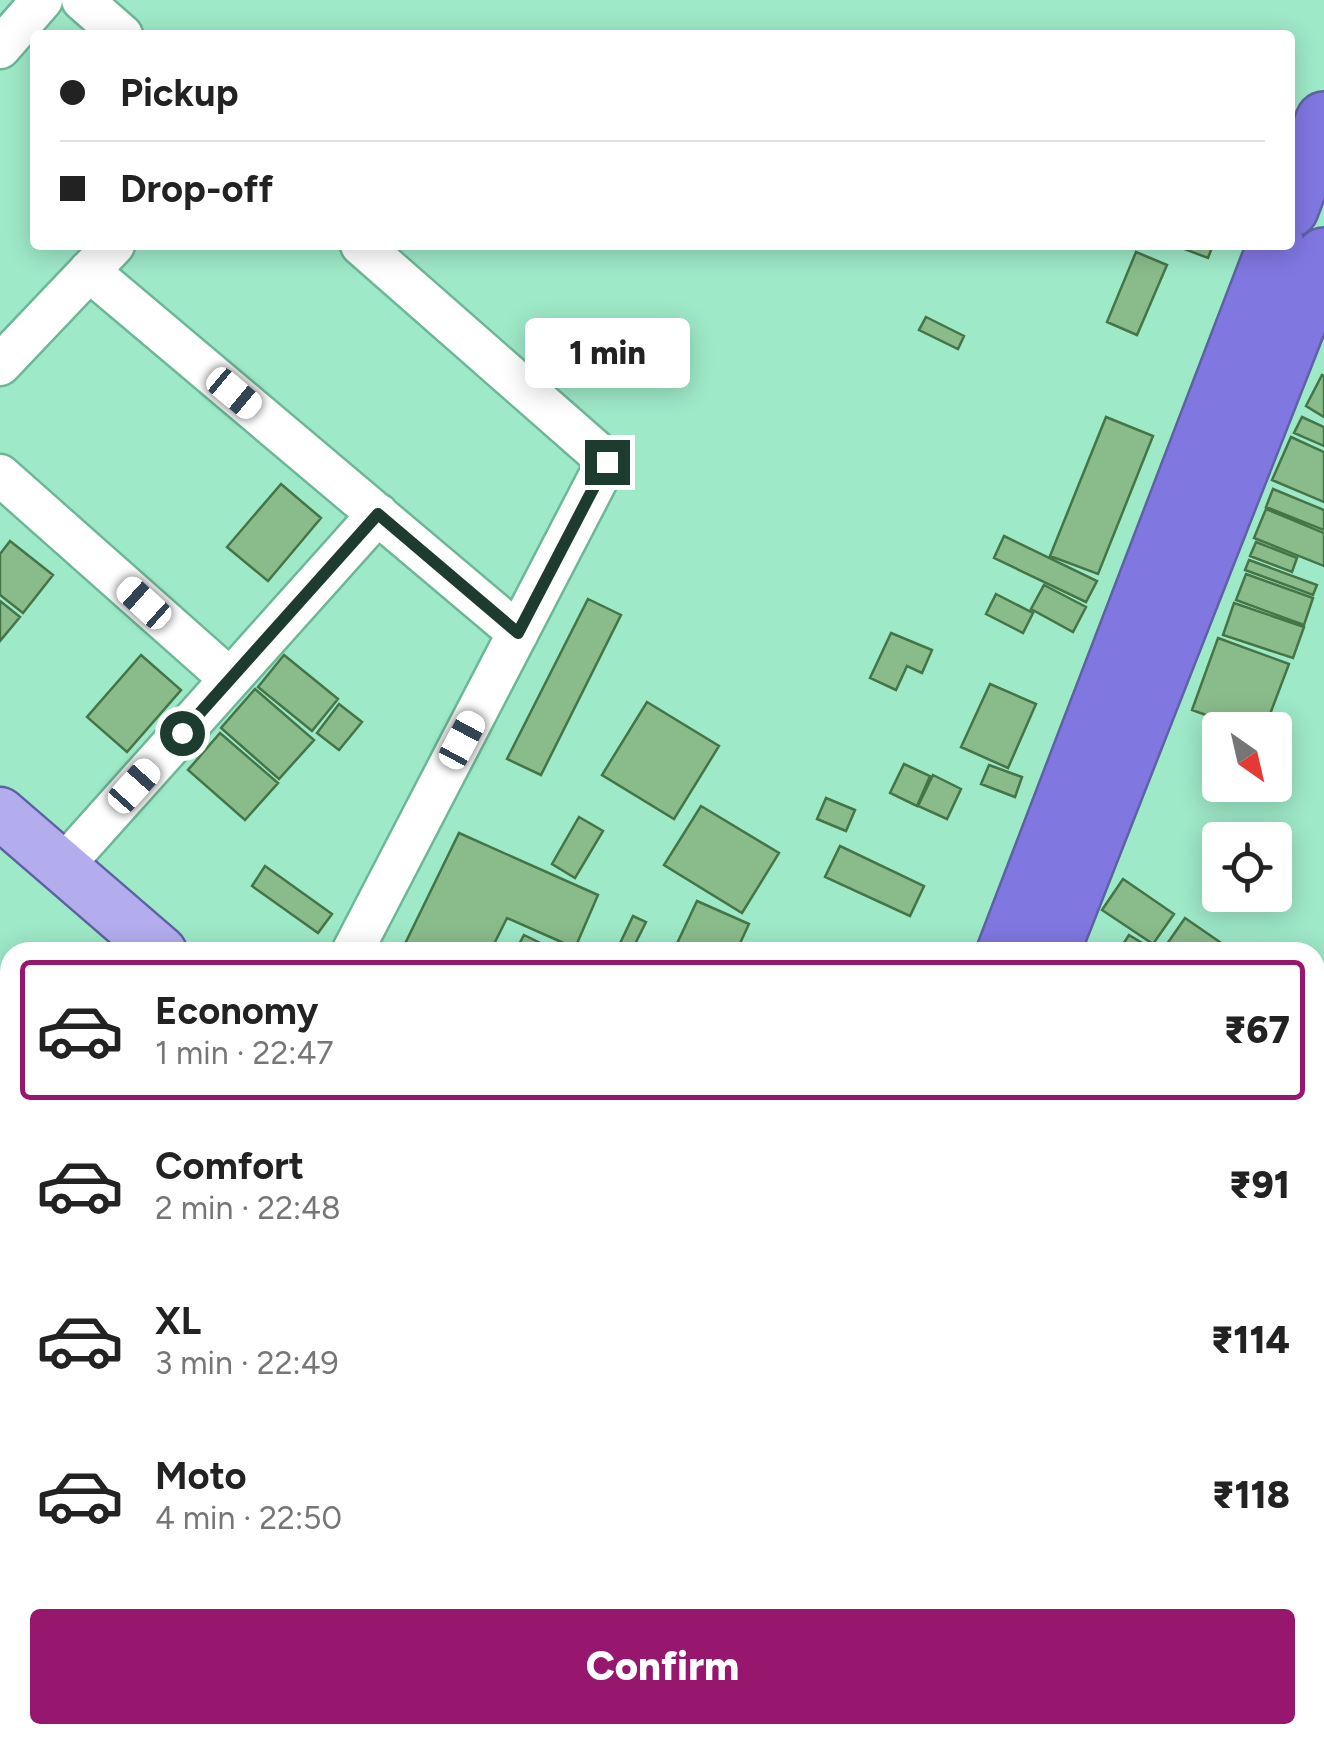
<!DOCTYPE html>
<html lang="en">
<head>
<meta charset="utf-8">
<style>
	:root { --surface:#fff; --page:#f2f2f2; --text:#222; --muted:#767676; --line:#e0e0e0; --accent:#97166e }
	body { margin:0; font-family:Figtree,sans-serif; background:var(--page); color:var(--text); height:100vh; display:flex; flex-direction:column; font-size:38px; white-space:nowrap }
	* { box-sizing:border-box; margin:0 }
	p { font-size:32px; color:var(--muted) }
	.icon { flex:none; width:55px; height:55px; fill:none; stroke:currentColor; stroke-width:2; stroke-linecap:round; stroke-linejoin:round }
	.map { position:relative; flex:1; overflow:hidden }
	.side { position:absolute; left:0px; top:942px; width:1325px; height:802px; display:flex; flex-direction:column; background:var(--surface); border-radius:30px 30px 0 0; box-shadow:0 5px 25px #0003 }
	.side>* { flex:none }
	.top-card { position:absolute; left:30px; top:30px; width:1265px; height:220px; border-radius:10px; box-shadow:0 5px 25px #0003; display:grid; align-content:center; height:220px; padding:0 30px; background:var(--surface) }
	.needle { width:65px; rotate:146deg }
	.controls { position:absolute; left:1202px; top:712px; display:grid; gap:20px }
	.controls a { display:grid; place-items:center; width:90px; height:90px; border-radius:10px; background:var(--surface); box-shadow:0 5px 25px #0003; font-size:50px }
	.end { position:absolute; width:45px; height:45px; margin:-22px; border:12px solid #1d3c2f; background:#fff; box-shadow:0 0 0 5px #fff }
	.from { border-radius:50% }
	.bubble { position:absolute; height:70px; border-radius:10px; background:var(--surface); box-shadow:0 5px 25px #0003; font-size:32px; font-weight:800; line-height:70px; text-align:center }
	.car { position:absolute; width:30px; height:60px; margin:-30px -15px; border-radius:12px; box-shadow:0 0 8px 2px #0007; background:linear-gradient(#fff 24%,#345 0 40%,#fff 0 76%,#345 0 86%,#fff 0) }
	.top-card b { display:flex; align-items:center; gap:35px; height:95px; font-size:38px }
	.top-card b+b { border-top:2px solid var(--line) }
	.top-card i { width:25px; height:25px; background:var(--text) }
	ul { padding:18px 0 0; list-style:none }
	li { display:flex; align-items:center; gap:30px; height:140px; margin:0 20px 15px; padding:0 10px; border:5px solid transparent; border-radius:10px }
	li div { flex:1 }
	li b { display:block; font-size:38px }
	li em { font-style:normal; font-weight:800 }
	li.active { border-color:var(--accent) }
	li>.icon { width:90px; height:90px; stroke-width:1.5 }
	.primary-button { display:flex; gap:20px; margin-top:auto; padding:20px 30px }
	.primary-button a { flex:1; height:115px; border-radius:10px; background:var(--accent); color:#fff; font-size:40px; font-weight:800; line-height:115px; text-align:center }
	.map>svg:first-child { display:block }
</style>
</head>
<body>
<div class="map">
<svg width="1324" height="1743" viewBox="0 0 1324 1743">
	<rect width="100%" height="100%" fill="#9ee9c8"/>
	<path fill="#8abc8b" stroke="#457547" stroke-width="2.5" d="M 1174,245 L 1213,245 L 1208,258 Z
		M 1136,252 L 1167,265 L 1137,335 L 1107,322 Z
		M 926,317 L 964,336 L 958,349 L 919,330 Z
		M 1322,375 L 1324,376 L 1324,417 L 1306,406 Z
		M 1106,417 L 1153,436 L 1098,574 L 1050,556 Z
		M 1302,417 L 1324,427 L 1324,446 L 1294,433 Z
		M 1291,437 L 1324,452 L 1324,502 L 1272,480 Z
		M 281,484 L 321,518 L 268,581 L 227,547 Z
		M 1273,489 L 1324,510 L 1324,530 L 1266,507 Z
		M 1266,509 L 1324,533 L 1324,566 L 1254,538 Z
		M 1004,536 L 1097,581 L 1086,602 L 994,558 Z
		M 10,541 L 53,575 L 23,613 L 0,595 L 0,554 Z
		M 1256,542 L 1297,558 L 1292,572 L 1250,556 Z
		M 1249,560 L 1317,585 L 1313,595 L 1245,570 Z
		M 1246,574 L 1313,598 L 1304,625 L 1236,600 Z
		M 1044,585 L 1086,607 L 1073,632 L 1031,609 Z
		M 996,594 L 1033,613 L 1023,633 L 986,614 Z
		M 588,599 L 621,615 L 541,775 L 507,759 Z
		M 0,601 L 20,617 L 0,641 Z
		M 1234,603 L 1304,627 L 1293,658 L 1223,635 Z
		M 891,633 L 932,650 L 922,673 L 907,666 L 896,690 L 870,678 Z
		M 1218,638 L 1289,664 L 1264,730 L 1247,730 L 1192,710 Z
		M 141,655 L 181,690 L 127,752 L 87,717 Z
		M 284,655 L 338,699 L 312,731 L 258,687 Z
		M 990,684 L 1036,704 L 1008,768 L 961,747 Z
		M 255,689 L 314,740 L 279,779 L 221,728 Z
		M 647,702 L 719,746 L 674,819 L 602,775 Z
		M 339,704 L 362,722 L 339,750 L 317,733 Z
		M 220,733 L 278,783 L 245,820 L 188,770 Z
		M 904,764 L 930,776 L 917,806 L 890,793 Z
		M 989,765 L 1022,777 L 1015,797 L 981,784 Z
		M 933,775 L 961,789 L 947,819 L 918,806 Z
		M 826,798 L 855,810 L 846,831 L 817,819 Z
		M 701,806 L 779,853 L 742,913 L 664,865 Z
		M 579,817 L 603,831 L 575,878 L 552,864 Z
		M 459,833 L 598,895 L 575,948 L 507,918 L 490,952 L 401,952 Z
		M 840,846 L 924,886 L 910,916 L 825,877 Z
		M 265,866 L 332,914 L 318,933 L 252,886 Z
		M 1123,879 L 1174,914 L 1153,944 L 1102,910 Z
		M 697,901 L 749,924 L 736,952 L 673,952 Z
		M 633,916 L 646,922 L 631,952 L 616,952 Z
		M 1185,918 L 1230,949 L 1228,952 L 1179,952 L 1167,944 Z
		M 524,935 L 559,952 L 515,952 Z
		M 1129,935 L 1157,952 L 1118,952 Z
		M 1316,1056 L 1324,1060 L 1324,1114 L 1315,1109 Z
		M 10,1451 L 10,1507 L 0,1510 L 0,1454 Z
		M 1315,1729 L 1324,1735 L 1324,1743 L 1280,1743 L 1269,1735 L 1315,1735 Z
		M 555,1735 L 587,1735 L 595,1743 L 547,1743 Z
		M 875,1735 L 931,1735 L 938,1743 L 865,1743 Z
		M 1127,1735 L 1191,1735 L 1186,1743 L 1126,1743 Z
		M 1196,1735 L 1228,1735 L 1222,1743 L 1191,1743 Z"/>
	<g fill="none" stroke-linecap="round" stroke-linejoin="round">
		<defs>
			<path id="minor" d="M 82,0 L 122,35
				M 0,48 L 42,0
				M 89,271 L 518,633
				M 0,365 L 114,245
				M 0,475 L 230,679
				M 62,867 L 378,514
				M 352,952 L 607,461 L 361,245
				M 1315,1013 L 1324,997
				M 1315,1148 L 1324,1155
				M 0,1327 L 10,1328
				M 1315,1583 L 1324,1589
				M 0,1738 L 10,1729
				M 215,1743 L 223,1735
				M 710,1743 L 718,1735"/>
			<path id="major" d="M 0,813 L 161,952"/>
			<path id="highway" d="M 1290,209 L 1324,120
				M 1005,952 L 1276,245
				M 1051,952 L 1324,256
				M 1010,1735 L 1019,1743
				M 1086,1735 L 1094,1743"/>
		</defs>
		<use href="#minor" stroke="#6db798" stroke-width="45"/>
		<use href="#major" stroke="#5d62a3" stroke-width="55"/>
		<use href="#highway" stroke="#5d62a3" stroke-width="60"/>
		<use href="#minor" stroke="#fff" stroke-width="40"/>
		<use href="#major" stroke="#b3aded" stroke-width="50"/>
		<use href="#highway" stroke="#8077e1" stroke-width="55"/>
	</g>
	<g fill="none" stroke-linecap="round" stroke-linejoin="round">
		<path stroke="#1d3c2f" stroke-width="12" d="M 182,733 L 378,514 L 518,633 L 607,462"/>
	</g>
</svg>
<div class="controls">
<a><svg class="needle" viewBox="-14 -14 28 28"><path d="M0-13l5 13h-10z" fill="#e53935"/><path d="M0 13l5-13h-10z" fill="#767676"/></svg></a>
<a><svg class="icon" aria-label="locate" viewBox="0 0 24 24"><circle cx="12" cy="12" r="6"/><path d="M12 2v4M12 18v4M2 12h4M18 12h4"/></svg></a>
</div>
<i class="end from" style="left:182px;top:733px"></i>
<i class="end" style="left:607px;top:462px"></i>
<div class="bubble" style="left:525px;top:318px;width:165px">1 min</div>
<i class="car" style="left:234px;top:393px;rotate:130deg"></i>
<i class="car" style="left:144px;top:603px;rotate:312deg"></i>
<i class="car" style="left:462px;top:740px;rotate:28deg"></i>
<i class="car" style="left:134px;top:786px;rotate:42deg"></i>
<div class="top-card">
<b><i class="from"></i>Pickup</b>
<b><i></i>Drop-off</b>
</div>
<section class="side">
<ul>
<li class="active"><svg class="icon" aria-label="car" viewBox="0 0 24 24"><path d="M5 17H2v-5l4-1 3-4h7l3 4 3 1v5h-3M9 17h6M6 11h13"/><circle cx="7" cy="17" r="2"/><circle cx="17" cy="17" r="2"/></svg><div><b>Economy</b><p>1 min · 22:47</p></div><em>₹67</em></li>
<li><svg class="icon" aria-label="car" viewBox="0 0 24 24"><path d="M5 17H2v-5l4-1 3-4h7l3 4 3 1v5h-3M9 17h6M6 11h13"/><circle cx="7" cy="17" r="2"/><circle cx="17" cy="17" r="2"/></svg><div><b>Comfort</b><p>2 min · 22:48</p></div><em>₹91</em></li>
<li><svg class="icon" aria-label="car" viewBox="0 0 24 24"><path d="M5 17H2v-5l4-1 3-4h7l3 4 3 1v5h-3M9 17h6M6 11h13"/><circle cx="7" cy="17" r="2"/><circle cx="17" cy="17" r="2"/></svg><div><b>XL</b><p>3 min · 22:49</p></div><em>₹114</em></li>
<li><svg class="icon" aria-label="car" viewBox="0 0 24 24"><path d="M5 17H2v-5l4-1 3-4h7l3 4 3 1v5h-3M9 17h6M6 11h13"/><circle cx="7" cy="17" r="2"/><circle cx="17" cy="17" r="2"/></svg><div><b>Moto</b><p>4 min · 22:50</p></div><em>₹118</em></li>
</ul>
<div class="primary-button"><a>Confirm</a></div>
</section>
</div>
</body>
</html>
